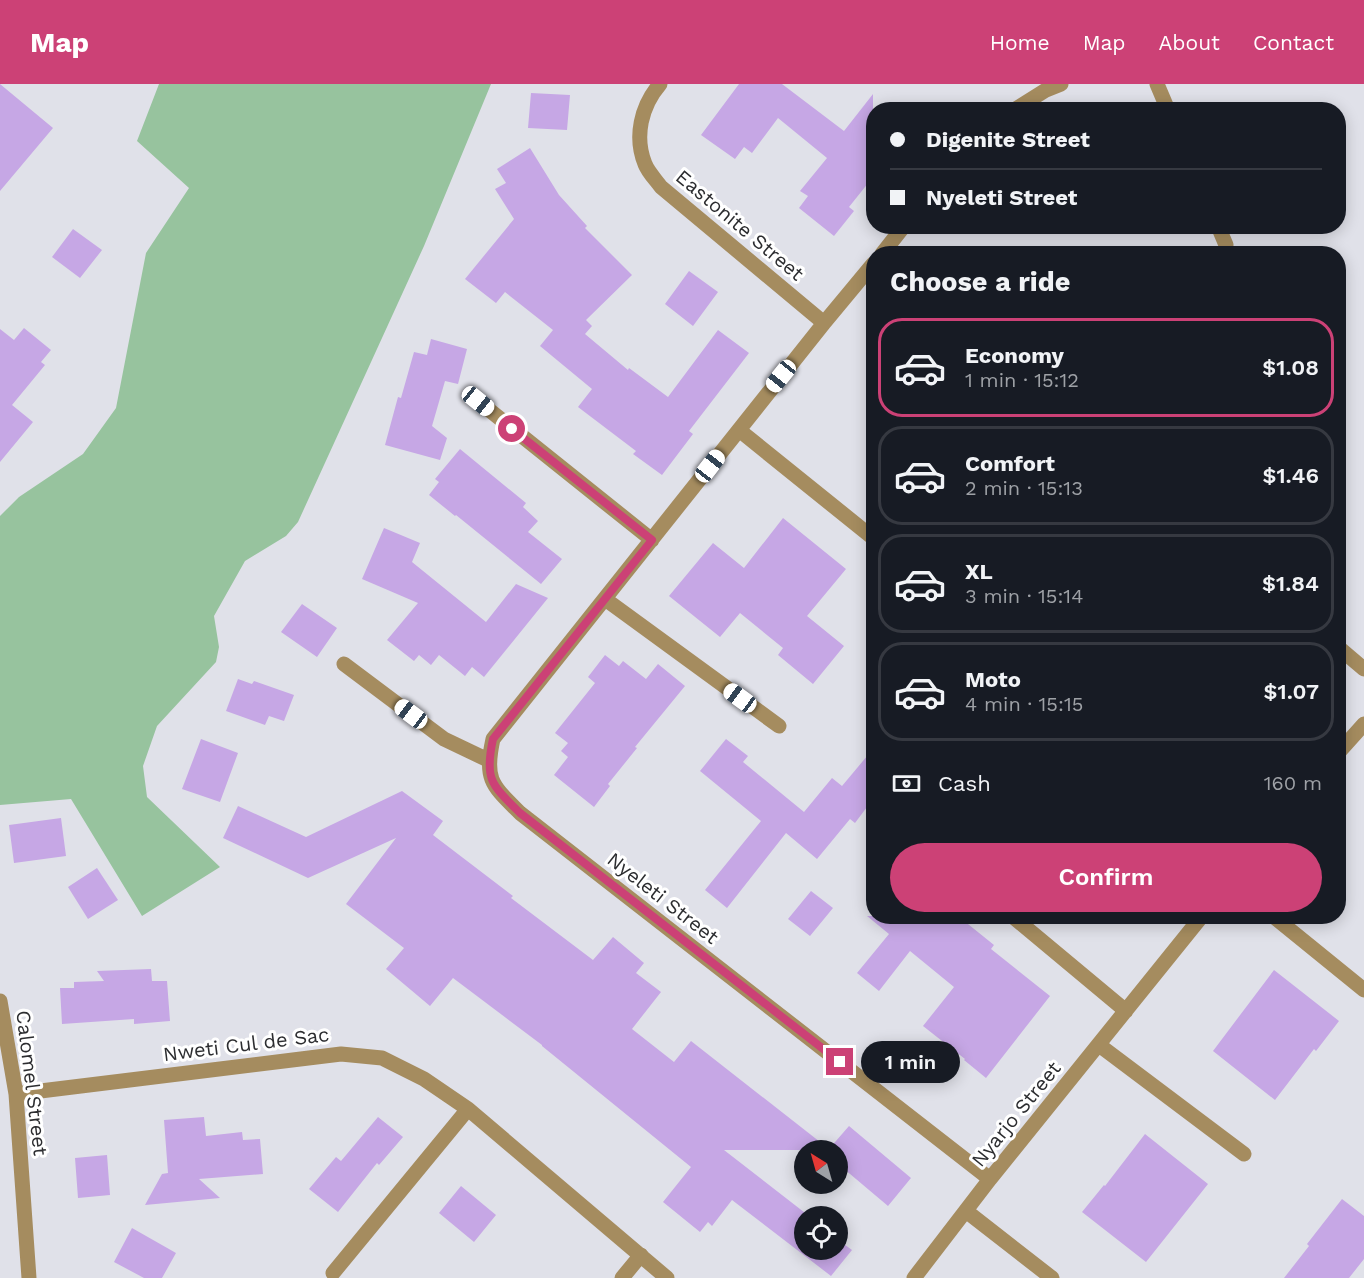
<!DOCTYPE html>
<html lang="en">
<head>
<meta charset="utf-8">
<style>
	:root { --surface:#171b24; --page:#20242c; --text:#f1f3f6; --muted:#9ea1a6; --line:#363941; --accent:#cc4176 }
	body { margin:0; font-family:"Work Sans",sans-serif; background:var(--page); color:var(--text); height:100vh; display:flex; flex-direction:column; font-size:22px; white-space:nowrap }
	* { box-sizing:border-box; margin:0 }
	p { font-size:20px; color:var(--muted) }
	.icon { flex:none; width:33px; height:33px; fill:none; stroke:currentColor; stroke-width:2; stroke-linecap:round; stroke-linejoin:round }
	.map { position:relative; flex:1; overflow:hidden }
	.sheet { position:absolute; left:866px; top:162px; width:480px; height:678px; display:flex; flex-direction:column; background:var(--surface); border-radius:24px; box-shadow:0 3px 15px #0003 }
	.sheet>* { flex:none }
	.banner { position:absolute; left:866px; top:18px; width:480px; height:132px; border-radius:24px; box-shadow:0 3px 15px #0003; display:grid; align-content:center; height:132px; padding:0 24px; background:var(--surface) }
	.needle { width:39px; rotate:323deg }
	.fabs { position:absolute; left:794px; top:1056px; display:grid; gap:12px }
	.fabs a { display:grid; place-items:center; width:54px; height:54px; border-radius:50%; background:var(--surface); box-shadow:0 3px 15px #0003; font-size:30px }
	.end { position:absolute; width:27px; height:27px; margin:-14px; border:8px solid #cc4176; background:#fff; box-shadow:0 0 0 3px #fff }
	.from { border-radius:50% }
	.bubble { position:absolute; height:42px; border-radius:21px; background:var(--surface); box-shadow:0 3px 15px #0003; font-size:20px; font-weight:600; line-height:42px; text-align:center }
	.car { position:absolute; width:18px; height:36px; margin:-18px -9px; border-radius:8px; box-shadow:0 0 4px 2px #0007; background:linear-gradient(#fff 24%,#345 0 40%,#fff 0 76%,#345 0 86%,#fff 0) }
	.banner b { display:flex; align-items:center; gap:21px; height:57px; font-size:22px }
	.banner b+b { border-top:2px solid var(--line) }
	.banner i { width:15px; height:15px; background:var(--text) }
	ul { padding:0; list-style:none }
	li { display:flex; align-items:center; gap:18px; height:99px; margin:0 12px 9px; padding:0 12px; border:3px solid var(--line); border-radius:24px }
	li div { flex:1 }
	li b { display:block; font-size:22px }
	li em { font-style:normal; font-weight:600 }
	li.active { border-color:var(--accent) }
	li>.icon { width:54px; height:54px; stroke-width:1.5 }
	h2 { padding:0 24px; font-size:27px; line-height:72px }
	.pay { display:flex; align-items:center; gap:15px; height:66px; padding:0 24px; font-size:22px }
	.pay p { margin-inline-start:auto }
	.button { display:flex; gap:12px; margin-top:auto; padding:12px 24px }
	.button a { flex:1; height:69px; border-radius:36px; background:var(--accent); color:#fff; font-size:24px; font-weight:600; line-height:69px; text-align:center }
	header { display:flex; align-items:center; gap:36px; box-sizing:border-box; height:84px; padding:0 30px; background:var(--accent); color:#fff }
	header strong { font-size:28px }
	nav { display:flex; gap:33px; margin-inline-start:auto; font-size:21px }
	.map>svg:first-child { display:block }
</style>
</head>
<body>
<header>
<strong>Map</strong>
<nav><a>Home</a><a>Map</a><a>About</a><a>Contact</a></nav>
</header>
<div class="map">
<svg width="1364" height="1194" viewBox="0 0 1364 1194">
	<rect width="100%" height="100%" fill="#e0e1e9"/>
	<path fill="#97c39e" d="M 159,0 L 491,0 L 424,162 L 298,438 L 286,452 L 245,477 L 214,532 L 219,563 L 216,578 L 157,642 L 143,682 L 147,713 L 220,783 L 142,832 L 71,715 L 0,721 L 0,432 L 19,413 L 83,370 L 116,324 L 146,169 L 189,104 L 137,57 Z"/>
	<path fill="#c6a7e5" d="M 0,0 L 53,44 L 0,107 Z
		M 739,0 L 782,0 L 844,47 L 873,10 L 873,93 L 849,123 L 854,127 L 834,152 L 799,124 L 808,112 L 800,107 L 827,74 L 778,34 L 752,69 L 744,63 L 735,75 L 701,51 Z
		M 531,9 L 570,11 L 567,46 L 528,44 Z
		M 530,64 L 559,111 L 587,142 L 585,144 L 632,191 L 586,236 L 592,242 L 585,250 L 628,286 L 629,284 L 668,313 L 718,246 L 749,269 L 689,347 L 693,350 L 662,391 L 633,370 L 636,367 L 578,323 L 592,305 L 540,262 L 553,246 L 505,208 L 496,219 L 465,195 L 514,135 L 495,105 L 506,99 L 497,85 Z
		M 73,145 L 102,166 L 80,194 L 52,173 Z
		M 689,187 L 718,208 L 693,242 L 665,220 Z
		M 24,244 L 51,266 L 41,278 L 45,281 L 12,321 L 33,338 L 0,378 L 0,245 L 14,256 Z
		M 431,255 L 467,265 L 458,300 L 445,297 L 432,342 L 447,354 L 440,376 L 385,361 L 398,313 L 401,314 L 414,268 L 427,271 Z
		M 460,365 L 526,419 L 523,423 L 538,437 L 528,448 L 562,475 L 541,500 L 456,431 L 455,432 L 429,411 L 439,398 L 435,395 Z
		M 783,434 L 846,485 L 807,532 L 844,562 L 813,600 L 778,571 L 783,564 L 740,529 L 720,553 L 669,512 L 713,459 L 744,484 Z
		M 384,444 L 420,459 L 412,478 L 486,538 L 516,500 L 548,514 L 484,593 L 472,583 L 465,592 L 439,571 L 431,581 L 419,571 L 414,577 L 387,556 L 418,519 L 362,495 Z
		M 302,520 L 337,544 L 317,573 L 281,548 Z
		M 605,571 L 619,582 L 623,577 L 646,595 L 658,580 L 685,602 L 635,663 L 637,664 L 608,700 L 610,702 L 594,723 L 554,691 L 568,673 L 561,667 L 568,659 L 555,649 L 595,599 L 588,593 Z
		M 238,595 L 252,600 L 254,597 L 294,611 L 284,637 L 269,632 L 265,641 L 226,627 Z
		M 201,655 L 238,669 L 220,718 L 182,705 Z
		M 726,655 L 748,672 L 743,678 L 804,728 L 832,694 L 842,702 L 873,665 L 873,715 L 855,739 L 850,735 L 817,775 L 786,749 L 727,824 L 705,806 L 761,737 L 700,687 Z
		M 402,707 L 443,737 L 433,751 L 513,812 L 511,814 L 593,876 L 613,853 L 644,879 L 636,889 L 661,908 L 632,945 L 674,978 L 691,957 L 829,1065 L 849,1042 L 911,1094 L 888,1122 L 837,1079 L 837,1066 L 724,1066 L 809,1132 L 804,1132 L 804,1166 L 837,1166 L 837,1155 L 852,1166 L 831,1192 L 732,1116 L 712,1142 L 708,1138 L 700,1148 L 663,1118 L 691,1083 L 542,962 L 542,961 L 453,894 L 430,922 L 386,885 L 404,864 L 346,820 L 396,754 L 308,794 L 223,754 L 238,722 L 306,753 Z
		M 61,734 L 66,772 L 14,779 L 9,741 Z
		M 97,784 L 118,816 L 88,835 L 68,803 Z
		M 811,807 L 833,824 L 810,852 L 788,835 Z
		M 867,832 L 958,832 L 994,861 L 991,865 L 1050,912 L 986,994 L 964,976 L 965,975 L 923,942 L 954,903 L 910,867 L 879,907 L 857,889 L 889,850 Z
		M 151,885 L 152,897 L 167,897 L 170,937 L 134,940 L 134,935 L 62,940 L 60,904 L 74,904 L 74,898 L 104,897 L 97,887 Z
		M 1274,886 L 1339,937 L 1316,967 L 1314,965 L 1275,1016 L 1213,967 Z
		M 204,1033 L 206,1052 L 242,1048 L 243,1056 L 260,1055 L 263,1090 L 199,1095 L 220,1114 L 145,1121 L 162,1090 L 168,1089 L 164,1036 Z
		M 378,1033 L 403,1053 L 379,1081 L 377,1079 L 338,1128 L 309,1105 L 336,1073 L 341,1077 Z
		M 1145,1050 L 1208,1100 L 1146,1178 L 1082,1128 L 1104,1101 L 1105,1102 Z
		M 107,1071 L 110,1111 L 78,1114 L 75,1074 Z
		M 461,1102 L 496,1131 L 474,1158 L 439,1129 Z
		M 1342,1115 L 1364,1132 L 1364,1175 L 1349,1194 L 1284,1194 L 1309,1162 L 1307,1160 Z
		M 132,1144 L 176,1169 L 162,1194 L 144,1194 L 114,1178 Z"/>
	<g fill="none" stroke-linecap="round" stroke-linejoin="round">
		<path stroke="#a58c5f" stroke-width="15" d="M 660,0 C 641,22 634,53 645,80 C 648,88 656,96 661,103 L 824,239
			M 1157,0 L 1168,26
			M 1014,26 L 1046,6 L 1061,0
			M 1218,142 L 1226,161
			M 882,170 L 904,142
			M 873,180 L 824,239 L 493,655 C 484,696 492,701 520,729 L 990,1095
			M 478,317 L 652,456
			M 739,346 L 873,454
			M 605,515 L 779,642
			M 1338,563 L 1364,585
			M 344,580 L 444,655 L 488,676
			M 1338,669 L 1364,640
			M 1012,832 L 1126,927
			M 1273,832 L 1364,906
			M 0,917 L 16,1010 L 29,1194
			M 1099,961 L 1244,1070
			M 16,1010 L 341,970 L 382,974 L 424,995 L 468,1025 L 667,1194
			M 966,1127 L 1052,1194
			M 333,1189 L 468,1025
			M 622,1194 L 641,1171
			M 914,1194 L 990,1095 L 1202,832"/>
	</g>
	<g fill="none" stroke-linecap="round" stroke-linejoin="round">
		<path stroke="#cc4176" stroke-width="8" d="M 512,345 L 652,456 L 493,655 C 484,696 492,701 520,729 L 840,978"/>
	</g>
	<g text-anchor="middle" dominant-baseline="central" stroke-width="6" stroke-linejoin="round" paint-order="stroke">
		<g font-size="20" fill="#2c2d30" stroke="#fff">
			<text transform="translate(740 141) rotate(40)">Eastonite Street</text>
			<text transform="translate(663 814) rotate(38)">Nyeleti Street</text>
			<text transform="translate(246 960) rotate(-7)">Nweti Cul de Sac</text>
			<text transform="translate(32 999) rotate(83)">Calomel Street</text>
			<text transform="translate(1016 1030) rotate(-51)">Nyarjo Street</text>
		</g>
	</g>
</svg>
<div class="fabs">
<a><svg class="needle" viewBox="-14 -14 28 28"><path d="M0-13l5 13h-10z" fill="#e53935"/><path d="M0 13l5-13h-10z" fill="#9ea1a6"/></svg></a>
<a><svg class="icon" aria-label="locate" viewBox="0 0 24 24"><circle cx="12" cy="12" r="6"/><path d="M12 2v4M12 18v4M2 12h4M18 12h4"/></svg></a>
</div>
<i class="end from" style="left:512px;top:345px"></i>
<i class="end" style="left:840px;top:978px"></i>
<div class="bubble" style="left:861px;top:957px;width:99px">1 min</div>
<i class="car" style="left:781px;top:292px;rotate:219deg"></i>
<i class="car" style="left:478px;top:317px;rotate:129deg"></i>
<i class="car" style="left:710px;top:382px;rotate:38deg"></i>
<i class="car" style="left:740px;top:614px;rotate:306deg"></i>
<i class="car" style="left:411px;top:630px;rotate:307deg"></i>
<div class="banner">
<b><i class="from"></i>Digenite Street</b>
<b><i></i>Nyeleti Street</b>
</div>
<section class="sheet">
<h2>Choose a ride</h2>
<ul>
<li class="active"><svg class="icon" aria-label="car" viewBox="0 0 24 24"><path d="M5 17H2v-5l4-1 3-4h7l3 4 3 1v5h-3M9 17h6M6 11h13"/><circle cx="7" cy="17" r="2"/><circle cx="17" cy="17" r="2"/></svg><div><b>Economy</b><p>1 min · 15:12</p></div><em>$1.08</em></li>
<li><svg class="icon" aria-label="car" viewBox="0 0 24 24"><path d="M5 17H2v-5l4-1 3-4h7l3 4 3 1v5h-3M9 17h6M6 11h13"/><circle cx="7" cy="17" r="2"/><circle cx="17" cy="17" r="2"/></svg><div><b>Comfort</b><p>2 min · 15:13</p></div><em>$1.46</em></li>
<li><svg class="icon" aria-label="car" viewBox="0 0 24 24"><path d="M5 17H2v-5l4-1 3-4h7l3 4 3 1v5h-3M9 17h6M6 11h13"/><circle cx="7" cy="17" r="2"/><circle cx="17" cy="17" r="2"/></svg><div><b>XL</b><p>3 min · 15:14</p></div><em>$1.84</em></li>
<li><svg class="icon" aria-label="car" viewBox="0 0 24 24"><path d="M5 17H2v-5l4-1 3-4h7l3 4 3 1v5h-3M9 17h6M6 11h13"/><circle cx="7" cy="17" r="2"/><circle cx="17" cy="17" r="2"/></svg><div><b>Moto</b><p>4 min · 15:15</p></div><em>$1.07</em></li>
</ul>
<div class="pay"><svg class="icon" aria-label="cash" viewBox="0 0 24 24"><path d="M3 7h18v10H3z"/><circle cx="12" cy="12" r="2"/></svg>Cash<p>160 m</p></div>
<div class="button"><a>Confirm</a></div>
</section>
</div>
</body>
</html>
